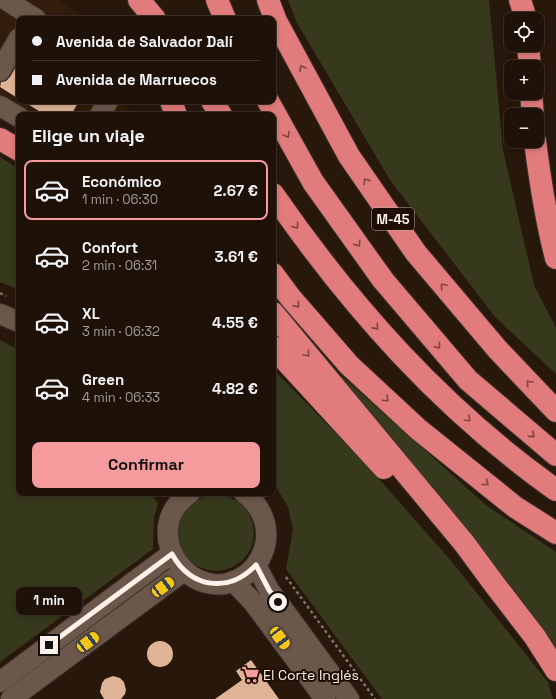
<!DOCTYPE html>
<html lang="es">
<head>
<meta charset="utf-8">
<style>
	:root { --surface:#1e1108; --page:#2b1f16; --text:#f1f3f6; --muted:#a19d9c; --line:#3c3129; --accent:#f59b9d }
	body { margin:0; font-family:"Space Grotesk",sans-serif; background:var(--page); color:var(--text); height:100vh; display:flex; flex-direction:column; font-size:15px; white-space:nowrap }
	* { box-sizing:border-box; margin:0 }
	p { font-size:13px; color:var(--muted) }
	.icon { flex:none; width:22px; height:22px; fill:none; stroke:currentColor; stroke-width:2; stroke-linecap:round; stroke-linejoin:round }
	.map { position:relative; flex:1; overflow:hidden }
	.sheet { position:absolute; left:16px; top:112px; width:260px; height:384px; display:flex; flex-direction:column; background:var(--surface); border-radius:8px; box-shadow:0 2px 6px #0003,0 0 0 1px var(--line) }
	.sheet>* { flex:none }
	.guide { position:absolute; left:16px; top:16px; width:260px; height:88px; border-radius:8px; box-shadow:0 2px 6px #0003,0 0 0 1px var(--line); display:grid; align-content:center; height:88px; padding:0 16px; background:var(--surface) }
	.fabs { position:absolute; left:504px; top:12px; display:grid; gap:8px }
	.fabs a { display:grid; place-items:center; width:40px; height:40px; border-radius:8px; background:var(--surface); box-shadow:0 2px 6px #0003,0 0 0 1px var(--line); font-size:20px }
	.end { position:absolute; width:18px; height:18px; margin:-9px; border:5px solid #fdf1e9; background:#111; box-shadow:0 0 0 2px #111 }
	.from { border-radius:50% }
	.bubble { position:absolute; height:28px; border-radius:8px; background:var(--surface); box-shadow:0 2px 6px #0003,0 0 0 1px var(--line); font-size:13px; font-weight:600; line-height:28px; text-align:center }
	.car { position:absolute; width:12px; height:24px; margin:-12px -6px; border-radius:5px; box-shadow:0 0 3px 1px #0007; background:linear-gradient(#f5c518 24%,#345 0 40%,#f5c518 0 76%,#345 0 86%,#f5c518 0) }
	.guide b { display:flex; align-items:center; gap:14px; height:38px; font-size:15px }
	.guide b+b { border-top:1px solid var(--line) }
	.guide i { width:10px; height:10px; background:var(--text) }
	ul { padding:0; list-style:none }
	li { display:flex; align-items:center; gap:12px; height:60px; margin:0 8px 6px; padding:0 8px; border:2px solid transparent; border-radius:8px }
	li div { flex:1 }
	li b { display:block; font-size:15px }
	li em { font-style:normal; font-weight:600 }
	li.current { border-color:var(--accent) }
	li>.icon { width:36px; height:36px; stroke-width:1.5 }
	h2 { padding:0 16px; font-size:18px; line-height:48px }
	.button { display:flex; gap:8px; margin-top:auto; padding:8px 16px }
	.button a { flex:1; height:46px; border-radius:8px; background:var(--accent); color:#111; font-size:16px; font-weight:600; line-height:46px; text-align:center }
	.map>svg:first-child { display:block }
</style>
</head>
<body>
<div class="map">
<svg width="556" height="699" viewBox="0 0 556 699">
	<rect width="100%" height="100%" fill="#28170b"/>
	<path fill="#321c0b" d="M 0,0 L 59,0 L 88,19 L 19,19 L 19,101 L 126,101 L 126,108 L 133,115 L 19,115 L 19,130 L 0,119 Z"/>
	<path fill="#37391d" d="M 288,0 L 489,0 L 503,150 L 534,285 L 556,328 L 556,374 L 495,317 L 390,180 L 297,23 Z
		M 0,157 L 19,169 L 19,290 L 0,282 Z
		M 0,340 L 19,350 L 19,493 L 152,493 L 158,504 L 154,517 L 153,549 L 0,662 Z
		M 273,369 L 363,461 L 447,556 L 548,682 L 553,699 L 382,699 L 286,569 L 293,529 L 288,507 L 273,482 Z
		M 335,370 L 486,505 L 556,552 L 556,650 Z
		M178 533a38 38 0 1 1 76 0a38 38 0 1 1-76 0Z"/>
	<path fill="#deb396" d="M 19,61 L 19,99 L 0,87 L 1,82 L 6,81 L 10,77 Z
		M 23,101 L 79,101 L 71,115 L 45,115 Z
		M147 654a13 13 0 1 1 26 0a13 13 0 1 1-26 0Z
		M 251,660 L 279,699 L 215,699 L 242,680 L 236,671 Z
		M 113,676 L 120,678 L 124,682 L 126,690 L 125,694 L 121,699 L 104,699 L 100,692 L 102,683 L 105,679 Z"/>
	<g fill="none" stroke-linecap="round" stroke-linejoin="round">
		<defs>
			<path id="minor" d="M 6,0 L 36,19
				M 0,71 L 19,38
				M 0,106 L 19,117
				M 100,115 L 108,101
				M 0,314 L 19,322
				M 190,493 C 134,532 195,613 247,574 C 257,566 264,554 266,540 C 268,521 259,504 244,493
				M 256,565 L 269,590 L 349,699
				M 233,581 L 253,602 L 325,699
				M 0,682 L 171,554
				M 11,699 L 184,571"/>
			<path id="highway" d="M 139,0 L 155,19
				M 217,0 L 225,19
				M 268,0 L 276,21 L 349,156 L 416,253 L 498,350 L 556,411
				M 520,0 L 526,19
				M 528,45 L 530,67
				M 531,93 L 533,115
				M 171,101 L 176,115
				M 212,101 L 221,115
				M 268,101 L 313,182 L 383,280 L 468,380 L 556,455
				M 0,139 L 19,150
				M 535,141 C 540,180 546,220 556,258
				M 273,194 C 352,308 442,409 556,490
				M 273,274 L 290,297 L 349,365 L 418,429 L 515,507 L 556,533
				M 273,313 L 464,543 L 495,585 L 535,637 L 556,670
				M 273,347 L 384,468"/>
		</defs>
		<use href="#minor" stroke="#3f332f" stroke-width="22"/>
		<use href="#highway" stroke="#3f332f" stroke-width="24"/>
		<path stroke="#817268" stroke-width="2.5" stroke-dasharray="3 3" stroke-linecap="butt" d="M 0,293 L 6,296
			M 286,577 L 375,699"/>
		<use href="#minor" stroke="#6c584b" stroke-width="20"/>
		<use href="#highway" stroke="#e27b7b" stroke-width="22"/>
	</g>
	<defs><path id="oneway-chevron" d="M-2-3.5L2.5 0L-2 3.5" fill="none" stroke-width="1.6" stroke-linecap="round" stroke-linejoin="round"/></defs>
	<g stroke="#804440">
		<use href="#oneway-chevron" transform="translate(302 68) rotate(-118)"/>
		<use href="#oneway-chevron" transform="translate(287 135) rotate(61)"/>
		<use href="#oneway-chevron" transform="translate(366 181) rotate(-125)"/>
		<use href="#oneway-chevron" transform="translate(296 226) rotate(54)"/>
		<use href="#oneway-chevron" transform="translate(358 244) rotate(55)"/>
		<use href="#oneway-chevron" transform="translate(443 286) rotate(-130)"/>
		<use href="#oneway-chevron" transform="translate(297 305) rotate(49)"/>
		<use href="#oneway-chevron" transform="translate(376 327) rotate(48)"/>
		<use href="#oneway-chevron" transform="translate(438 346) rotate(50)"/>
		<use href="#oneway-chevron" transform="translate(307 354) rotate(50)"/>
		<use href="#oneway-chevron" transform="translate(529 383) rotate(-133)"/>
		<use href="#oneway-chevron" transform="translate(386 399) rotate(43)"/>
		<use href="#oneway-chevron" transform="translate(468 419) rotate(43)"/>
		<use href="#oneway-chevron" transform="translate(532 435) rotate(40)"/>
		<use href="#oneway-chevron" transform="translate(486 483) rotate(39)"/>
	</g>
	<g fill="none" stroke-linecap="round" stroke-linejoin="round">
		<path stroke="#fdf1e9" stroke-width="5" d="M 49,645 L 172,554 C 190,588 229,594 256,565 L 269,590 L 278,602"/>
	</g>
	<defs>
		<symbol id="supermarket-bare" viewBox="-9 -9 18 18"><path d="M-6-5.5h2.5l.6 2H6L4.5 2H-2.5L-4.4-4H-6ZM-1.5 3.2a1.3 1.3 0 1 0 .1 0ZM3 3.2a1.3 1.3 0 1 0 .1 0Z" fill="#f59b9d" stroke="#1e0e04" stroke-width="2.5" paint-order="stroke"/></symbol>
	</defs>
	<g fill-rule="evenodd">
		<use href="#supermarket-bare" x="238" y="662" width="25" height="25"/>
	</g>
	<g text-anchor="middle" dominant-baseline="central" stroke-width="4" stroke-linejoin="round" paint-order="stroke">
		<rect fill="#1e0e04" stroke="#baada4" stroke-width="1" x="372" y="208" width="42" height="22" rx="3"/>
		<g font-size="13" font-weight="bold" fill="#fdf1e9">
			<text x="393" y="219">M-45</text>
		</g>
		<g font-size="14" fill="#fdf1e9" stroke="#1e0e04" text-anchor="start">
			<text x="263" y="675">El Corte Inglés</text>
		</g>
	</g>
</svg>
<div class="fabs">
<a><svg class="icon" aria-label="locate" viewBox="0 0 24 24"><circle cx="12" cy="12" r="6"/><path d="M12 2v4M12 18v4M2 12h4M18 12h4"/></svg></a>
<a>+</a>
<a>−</a>
</div>
<i class="end from" style="left:278px;top:602px"></i>
<i class="end" style="left:49px;top:645px"></i>
<div class="bubble" style="left:16px;top:587px;width:66px">1 min</div>
<i class="car" style="left:163px;top:587px;rotate:53deg"></i>
<i class="car" style="left:280px;top:638px;rotate:143deg"></i>
<i class="car" style="left:88px;top:642px;rotate:53deg"></i>
<div class="guide">
<b><i class="from"></i>Avenida de Salvador Dalí</b>
<b><i></i>Avenida de Marruecos</b>
</div>
<section class="sheet">
<h2>Elige un viaje</h2>
<ul>
<li class="current"><svg class="icon" aria-label="car" viewBox="0 0 24 24"><path d="M5 17H2v-5l4-1 3-4h7l3 4 3 1v5h-3M9 17h6M6 11h13"/><circle cx="7" cy="17" r="2"/><circle cx="17" cy="17" r="2"/></svg><div><b>Económico</b><p>1 min · 06:30</p></div><em>2.67 €</em></li>
<li><svg class="icon" aria-label="car" viewBox="0 0 24 24"><path d="M5 17H2v-5l4-1 3-4h7l3 4 3 1v5h-3M9 17h6M6 11h13"/><circle cx="7" cy="17" r="2"/><circle cx="17" cy="17" r="2"/></svg><div><b>Confort</b><p>2 min · 06:31</p></div><em>3.61 €</em></li>
<li><svg class="icon" aria-label="car" viewBox="0 0 24 24"><path d="M5 17H2v-5l4-1 3-4h7l3 4 3 1v5h-3M9 17h6M6 11h13"/><circle cx="7" cy="17" r="2"/><circle cx="17" cy="17" r="2"/></svg><div><b>XL</b><p>3 min · 06:32</p></div><em>4.55 €</em></li>
<li><svg class="icon" aria-label="car" viewBox="0 0 24 24"><path d="M5 17H2v-5l4-1 3-4h7l3 4 3 1v5h-3M9 17h6M6 11h13"/><circle cx="7" cy="17" r="2"/><circle cx="17" cy="17" r="2"/></svg><div><b>Green</b><p>4 min · 06:33</p></div><em>4.82 €</em></li>
</ul>
<div class="button"><a>Confirmar</a></div>
</section>
</div>
</body>
</html>
